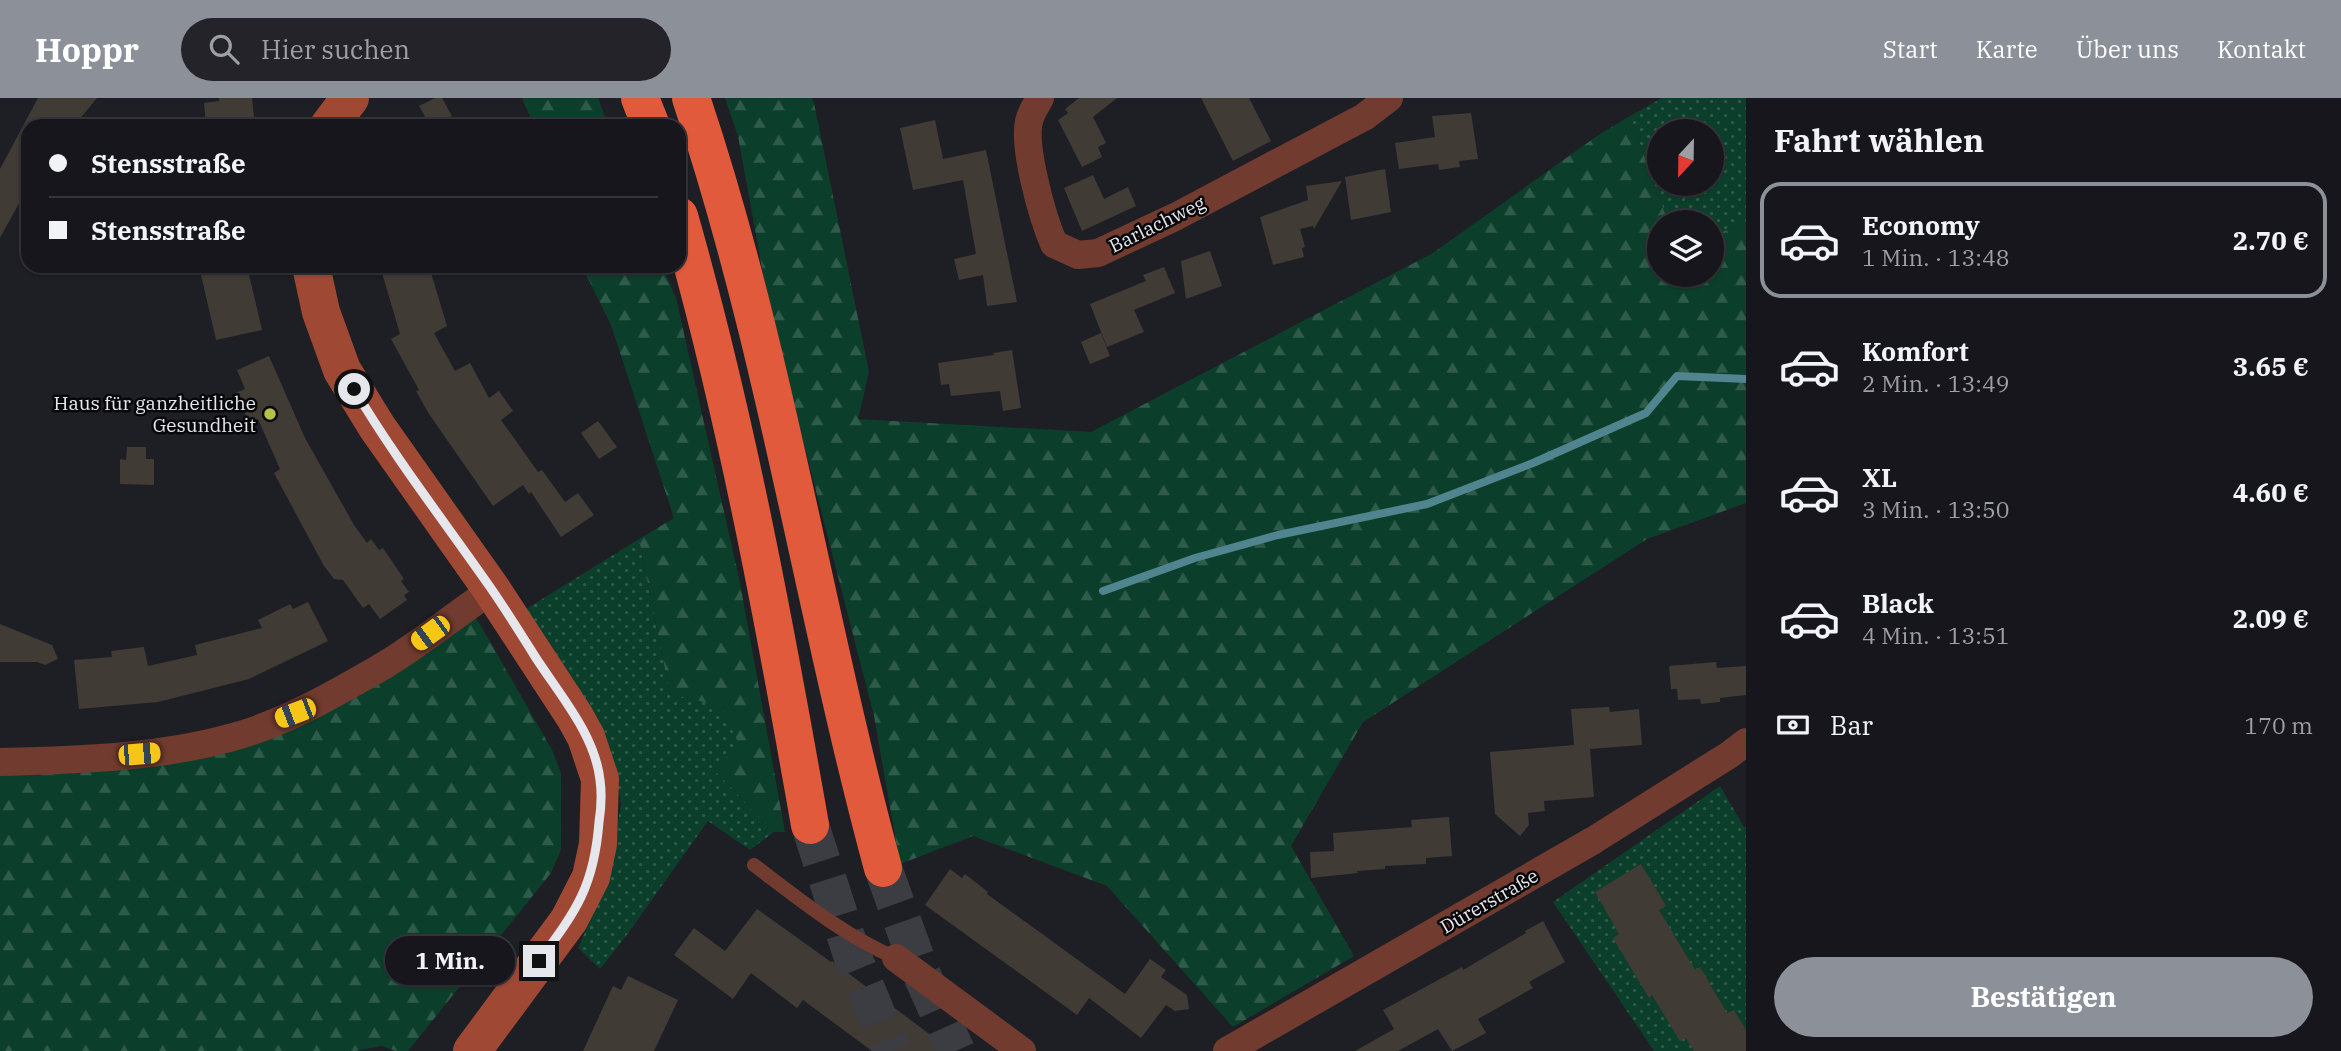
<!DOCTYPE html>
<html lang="de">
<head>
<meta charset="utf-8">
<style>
	:root { --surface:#16161c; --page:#232329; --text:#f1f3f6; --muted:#9e9fa3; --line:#35353b; --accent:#8c9099 }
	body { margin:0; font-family:"IBM Plex Serif",serif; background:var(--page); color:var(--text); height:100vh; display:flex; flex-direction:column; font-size:26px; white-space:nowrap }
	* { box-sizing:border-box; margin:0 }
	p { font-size:23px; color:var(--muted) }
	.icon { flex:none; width:38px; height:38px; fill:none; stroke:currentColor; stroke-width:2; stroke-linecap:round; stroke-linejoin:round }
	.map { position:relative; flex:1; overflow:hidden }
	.panel { display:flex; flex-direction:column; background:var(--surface); width:595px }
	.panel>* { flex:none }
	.banner { position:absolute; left:21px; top:21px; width:665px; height:154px; border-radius:21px; box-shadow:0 2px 5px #0004,0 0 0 2px var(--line); display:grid; align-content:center; height:154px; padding:0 28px; background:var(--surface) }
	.needle { width:46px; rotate:202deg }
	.buttons { position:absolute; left:1647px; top:21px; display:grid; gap:14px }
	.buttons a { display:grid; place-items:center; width:77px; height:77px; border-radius:50%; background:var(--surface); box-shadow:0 2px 5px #0004,0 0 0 2px var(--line); font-size:35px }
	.end { position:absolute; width:32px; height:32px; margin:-16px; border:9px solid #e6e7ec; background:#111; box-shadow:0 0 0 4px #111 }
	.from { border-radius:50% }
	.bubble { position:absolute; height:49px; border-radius:24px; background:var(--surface); box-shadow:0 2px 5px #0004,0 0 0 2px var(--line); font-size:23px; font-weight:700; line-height:49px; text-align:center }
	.car { position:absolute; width:21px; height:42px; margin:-21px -10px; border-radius:9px; box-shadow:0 0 5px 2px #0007; background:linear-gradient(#f5c518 24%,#345 0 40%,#f5c518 0 76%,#345 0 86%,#f5c518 0) }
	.banner b { display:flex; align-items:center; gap:24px; height:66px; font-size:26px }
	.banner b+b { border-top:2px solid var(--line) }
	.banner i { width:18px; height:18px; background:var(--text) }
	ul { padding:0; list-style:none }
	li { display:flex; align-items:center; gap:21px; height:116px; margin:0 14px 10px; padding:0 14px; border:4px solid transparent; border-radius:21px }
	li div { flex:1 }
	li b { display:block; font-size:26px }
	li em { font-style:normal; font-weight:700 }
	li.selected { border-color:var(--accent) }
	li>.icon { width:63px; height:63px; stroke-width:1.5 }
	h2 { padding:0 28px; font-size:32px; line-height:84px }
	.pay { display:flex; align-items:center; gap:18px; height:77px; padding:0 28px; font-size:26px }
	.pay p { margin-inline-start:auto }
	.action { display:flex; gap:14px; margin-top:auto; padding:14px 28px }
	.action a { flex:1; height:80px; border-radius:42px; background:var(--accent); color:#fff; font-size:28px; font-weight:700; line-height:80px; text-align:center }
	header { display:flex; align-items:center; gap:42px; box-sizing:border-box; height:98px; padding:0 35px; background:var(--accent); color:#fff }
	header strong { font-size:33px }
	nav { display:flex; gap:38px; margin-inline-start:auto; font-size:24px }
	.search { width:490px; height:63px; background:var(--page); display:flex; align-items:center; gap:18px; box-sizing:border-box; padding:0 24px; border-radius:38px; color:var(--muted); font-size:26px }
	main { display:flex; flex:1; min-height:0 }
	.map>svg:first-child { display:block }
</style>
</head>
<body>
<header>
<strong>Hoppr</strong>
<div class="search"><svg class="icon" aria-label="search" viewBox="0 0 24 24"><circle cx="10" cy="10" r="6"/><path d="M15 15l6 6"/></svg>Hier suchen</div>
<nav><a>Start</a><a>Karte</a><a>Über uns</a><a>Kontakt</a></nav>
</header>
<main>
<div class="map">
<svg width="1746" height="953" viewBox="0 0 1746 953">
	<defs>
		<pattern id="grass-dots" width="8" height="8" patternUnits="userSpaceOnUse" patternTransform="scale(1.75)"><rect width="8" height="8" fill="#0c3f2b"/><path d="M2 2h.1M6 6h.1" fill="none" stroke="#2f5b4a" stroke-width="1.8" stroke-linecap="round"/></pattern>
		<pattern id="forest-firs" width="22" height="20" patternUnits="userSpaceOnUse" patternTransform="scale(1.75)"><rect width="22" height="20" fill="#0c3f2b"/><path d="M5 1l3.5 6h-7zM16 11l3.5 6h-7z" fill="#2f5b4a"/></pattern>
	</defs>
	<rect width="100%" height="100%" fill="#1e1e25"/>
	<path fill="url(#grass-dots)" fill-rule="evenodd" d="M 1662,0 L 1746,0 L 1746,126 L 1712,137 L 1712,124 L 1668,124 L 1630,18 ZM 1659,33 L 1712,33 L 1712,86 L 1659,86 Z
		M 639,441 L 670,596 L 721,607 L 739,644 L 716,674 L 774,734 L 750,752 L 708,723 L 626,838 L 600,871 L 578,850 L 609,779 L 621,705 L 610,651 L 523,513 Z
		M 1720,688 L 1744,729 L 1746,729 L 1746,953 L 1654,953 L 1553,804 Z"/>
	<path fill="url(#forest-firs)" d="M 522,0 L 598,0 L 608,28 L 534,28 Z
		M 725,0 L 812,0 L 814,5 L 869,274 L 858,321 L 1091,334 L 1433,155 L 1597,38 L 1630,18 L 1668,124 L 1659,124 L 1659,177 L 1712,177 L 1712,137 L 1746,126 L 1746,405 L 1647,441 L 1363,624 L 1291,748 L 1354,858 L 1233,929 L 1107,788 L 973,738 L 900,766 L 874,618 L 770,214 L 738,38 Z
		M 582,168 L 662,168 L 676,200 L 740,485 L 785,734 L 774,734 L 716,674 L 738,644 L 721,608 L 670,596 L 639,441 L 674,420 L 611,227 Z
		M 474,516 L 552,652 L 561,675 L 561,752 L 551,775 L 408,953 L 396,953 L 382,948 L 355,953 L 0,953 L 0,676 L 234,652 Z"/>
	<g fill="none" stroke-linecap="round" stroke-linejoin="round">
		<path stroke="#50848e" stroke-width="8" d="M 1103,493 L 1195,460 L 1278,437 L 1427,406 L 1533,365 L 1646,315 L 1677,278 L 1746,281"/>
	</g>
	<path fill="#413b35" d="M 38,0 L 97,0 L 74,28 L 28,28 L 28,89 L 0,140 L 0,71 Z
		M 219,0 L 252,0 L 255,28 L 206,28 L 204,5 L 219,3 Z
		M 435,0 L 442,0 L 452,18 L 430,28 L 419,8 Z
		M 1079,0 L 1117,0 L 1093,19 L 1106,45 L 1098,49 L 1102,59 L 1082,69 L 1058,22 L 1068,15 L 1065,11 Z
		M 1201,0 L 1249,0 L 1271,43 L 1233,63 Z
		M 1471,15 L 1478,61 L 1459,63 L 1460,69 L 1439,72 L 1438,66 L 1399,71 L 1395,45 L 1435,39 L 1432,18 Z
		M 935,22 L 943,61 L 986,52 L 1017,204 L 987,208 L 983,177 L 959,182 L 954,161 L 976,156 L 963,82 L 913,92 L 900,30 Z
		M 1385,71 L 1391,114 L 1351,122 L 1345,79 Z
		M 1093,77 L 1104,101 L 1128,89 L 1136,108 L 1082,133 L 1064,90 Z
		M 1342,83 L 1314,131 L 1313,128 L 1300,131 L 1305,149 L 1302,150 L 1304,159 L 1273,167 L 1260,119 L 1308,102 L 1306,88 Z
		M 1210,153 L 1222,188 L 1186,201 L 1181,163 Z
		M 199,168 L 247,168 L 262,232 L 216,242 Z
		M 380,168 L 429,168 L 447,228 L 434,235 L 455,273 L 470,265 L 489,300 L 499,293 L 513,313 L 501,322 L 538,374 L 542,372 L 565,404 L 578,395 L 594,417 L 561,439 L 531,394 L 529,396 L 523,387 L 493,408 L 429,316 L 416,293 L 419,292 L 391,241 L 400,236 Z
		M 1164,169 L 1175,195 L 1134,212 L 1144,234 L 1107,249 L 1090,206 L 1146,183 L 1143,177 Z
		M 1101,235 L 1110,258 L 1090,266 L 1081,244 Z
		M 1012,252 L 1021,310 L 1003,313 L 1000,293 L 951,298 L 949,286 L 941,287 L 938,265 L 994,257 L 993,255 Z
		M 269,258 L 305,340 L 354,427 L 367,445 L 371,441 L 379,452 L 383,450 L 404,481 L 401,483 L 409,494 L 404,497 L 407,502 L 380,521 L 369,506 L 363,510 L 343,482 L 334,481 L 324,468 L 274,375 L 280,371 L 258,321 L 249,325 L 236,295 L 245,291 L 237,272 Z
		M 598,323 L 617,349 L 599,361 L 581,335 Z
		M 127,349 L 146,349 L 146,361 L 154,361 L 154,387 L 120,386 L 120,361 L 126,362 Z
		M 308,504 L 328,543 L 249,581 L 158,604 L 79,611 L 74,562 L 112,559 L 111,553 L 144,549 L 148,568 L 197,557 L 195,547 L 262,530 L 258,522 L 290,506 L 293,511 Z
		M 0,526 L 52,547 L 58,561 L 45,567 L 37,564 L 0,564 Z
		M 1716,564 L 1717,570 L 1746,568 L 1746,597 L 1720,600 L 1720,604 L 1701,606 L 1700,601 L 1678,602 L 1677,591 L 1671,591 L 1669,568 Z
		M 1609,609 L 1610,614 L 1639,611 L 1642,647 L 1590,651 L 1594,699 L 1544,703 L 1545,713 L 1528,715 L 1529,727 L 1520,738 L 1495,716 L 1490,654 L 1574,647 L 1571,611 Z
		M 1449,719 L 1452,758 L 1426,760 L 1426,766 L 1385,768 L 1385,771 L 1357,773 L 1358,775 L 1311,780 L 1310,754 L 1334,753 L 1333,735 L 1412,729 L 1411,722 Z
		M 1641,766 L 1666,808 L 1659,812 L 1695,872 L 1700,869 L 1727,915 L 1734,912 L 1746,932 L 1746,953 L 1694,953 L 1686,940 L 1680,943 L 1652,897 L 1649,900 L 1613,840 L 1619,836 L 1595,794 Z
		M 950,771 L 962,780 L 965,776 L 988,794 L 987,796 L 1125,896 L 1150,861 L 1166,872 L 1161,879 L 1187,897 L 1189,911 L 1175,913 L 1166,907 L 1141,940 L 1089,900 L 1077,917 L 925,807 Z
		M 757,811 L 831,864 L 832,863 L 952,953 L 872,953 L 803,902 L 797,910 L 751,875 L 733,901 L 674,857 L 694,830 L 725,853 Z
		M 1543,823 L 1565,864 L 1529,884 L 1533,890 L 1478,921 L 1486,935 L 1452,953 L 1438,931 L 1398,953 L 1355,953 L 1394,931 L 1383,912 L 1462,869 L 1463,872 L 1526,835 L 1525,833 Z
		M 628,878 L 678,902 L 654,953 L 583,953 L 613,888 L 621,892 Z"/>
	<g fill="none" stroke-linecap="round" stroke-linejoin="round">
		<path stroke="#3c3c43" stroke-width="38" stroke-dasharray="38 19" stroke-linecap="butt" d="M 810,727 L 852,857 L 892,953
			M 883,770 L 921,875 L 956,953"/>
		<path stroke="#713b2f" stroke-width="14" d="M 754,767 C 799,801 844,838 896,860"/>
		<path stroke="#713b2f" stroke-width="28" d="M 1040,0 C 1037,6 1032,13 1030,20 C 1021,45 1043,121 1054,146 L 1078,157 L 1098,155 L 1175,119 L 1364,19 L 1389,0
			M 0,664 C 78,662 158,660 233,639 C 285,625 336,595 383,568 C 419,547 456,516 492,492
			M 896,860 L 1022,953
			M 1227,953 L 1594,742 L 1729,657 L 1746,644"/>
		<path stroke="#9f4935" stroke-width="38" d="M 329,28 L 350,0
			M 311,168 L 321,214 L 342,272 L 377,329 L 492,492 L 575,619 L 586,639 L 600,681 L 598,746 L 591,779 L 569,822 L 472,953"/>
		<path stroke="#e25a3c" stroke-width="38" d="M 640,0 L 651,28
			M 691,0 C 775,249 814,516 883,770
			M 679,118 C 736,318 774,522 810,727"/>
	</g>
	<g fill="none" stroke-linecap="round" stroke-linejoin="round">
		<path stroke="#e6e7ec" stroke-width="9" d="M 354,291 C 395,360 444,423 490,489 C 506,512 521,536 536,560 C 560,597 595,637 600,682 C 602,696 601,711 599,724 C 594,789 576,813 539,863"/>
	</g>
	<circle fill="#b4c24a" stroke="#08080b" stroke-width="2.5" cx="270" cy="316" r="7"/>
	<g text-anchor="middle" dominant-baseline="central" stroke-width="5" stroke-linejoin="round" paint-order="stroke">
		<g font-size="19" fill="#e6e7ec" stroke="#08080b">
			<text transform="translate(1157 126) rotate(-26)">Barlachweg</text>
			<text transform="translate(1489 803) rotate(-30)">Dürerstraße</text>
		</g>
		<g font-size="19" fill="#e6e7ec" stroke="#08080b" text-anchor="end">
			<text x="256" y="305">Haus für ganzheitliche<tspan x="256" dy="22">Gesundheit</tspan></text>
		</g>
	</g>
</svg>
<div class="buttons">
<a><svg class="needle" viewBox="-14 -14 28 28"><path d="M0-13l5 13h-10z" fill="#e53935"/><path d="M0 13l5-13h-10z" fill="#9e9fa3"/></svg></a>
<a><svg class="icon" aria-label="layers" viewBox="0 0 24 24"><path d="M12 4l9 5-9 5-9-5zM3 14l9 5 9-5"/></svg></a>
</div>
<i class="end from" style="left:354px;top:291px"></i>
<i class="end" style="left:539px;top:863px"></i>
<div class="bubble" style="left:385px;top:838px;width:130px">1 Min.</div>
<i class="car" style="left:430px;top:535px;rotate:234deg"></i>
<i class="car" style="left:295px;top:615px;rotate:249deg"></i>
<i class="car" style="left:139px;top:656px;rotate:85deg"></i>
<div class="banner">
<b><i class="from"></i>Stensstraße</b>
<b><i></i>Stensstraße</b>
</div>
</div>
<section class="panel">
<h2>Fahrt wählen</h2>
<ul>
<li class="selected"><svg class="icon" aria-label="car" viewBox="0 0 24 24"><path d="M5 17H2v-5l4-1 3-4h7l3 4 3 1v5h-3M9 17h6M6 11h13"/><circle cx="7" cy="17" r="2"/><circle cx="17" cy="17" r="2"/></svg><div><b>Economy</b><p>1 Min. · 13:48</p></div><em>2.70 €</em></li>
<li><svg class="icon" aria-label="car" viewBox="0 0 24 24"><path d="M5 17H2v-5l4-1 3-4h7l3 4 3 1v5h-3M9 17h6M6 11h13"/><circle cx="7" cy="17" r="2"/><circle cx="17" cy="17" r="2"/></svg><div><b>Komfort</b><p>2 Min. · 13:49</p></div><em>3.65 €</em></li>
<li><svg class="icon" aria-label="car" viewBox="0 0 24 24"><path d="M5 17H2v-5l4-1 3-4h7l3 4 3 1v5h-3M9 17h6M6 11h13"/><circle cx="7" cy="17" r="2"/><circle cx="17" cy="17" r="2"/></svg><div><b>XL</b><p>3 Min. · 13:50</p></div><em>4.60 €</em></li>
<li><svg class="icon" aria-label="car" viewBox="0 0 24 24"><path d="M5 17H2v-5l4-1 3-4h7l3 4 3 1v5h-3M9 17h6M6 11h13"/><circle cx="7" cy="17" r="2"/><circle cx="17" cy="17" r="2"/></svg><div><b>Black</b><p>4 Min. · 13:51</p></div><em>2.09 €</em></li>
</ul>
<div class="pay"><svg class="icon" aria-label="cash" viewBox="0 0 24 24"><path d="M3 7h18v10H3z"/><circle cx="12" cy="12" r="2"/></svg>Bar<p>170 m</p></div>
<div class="action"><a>Bestätigen</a></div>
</section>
</main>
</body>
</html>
